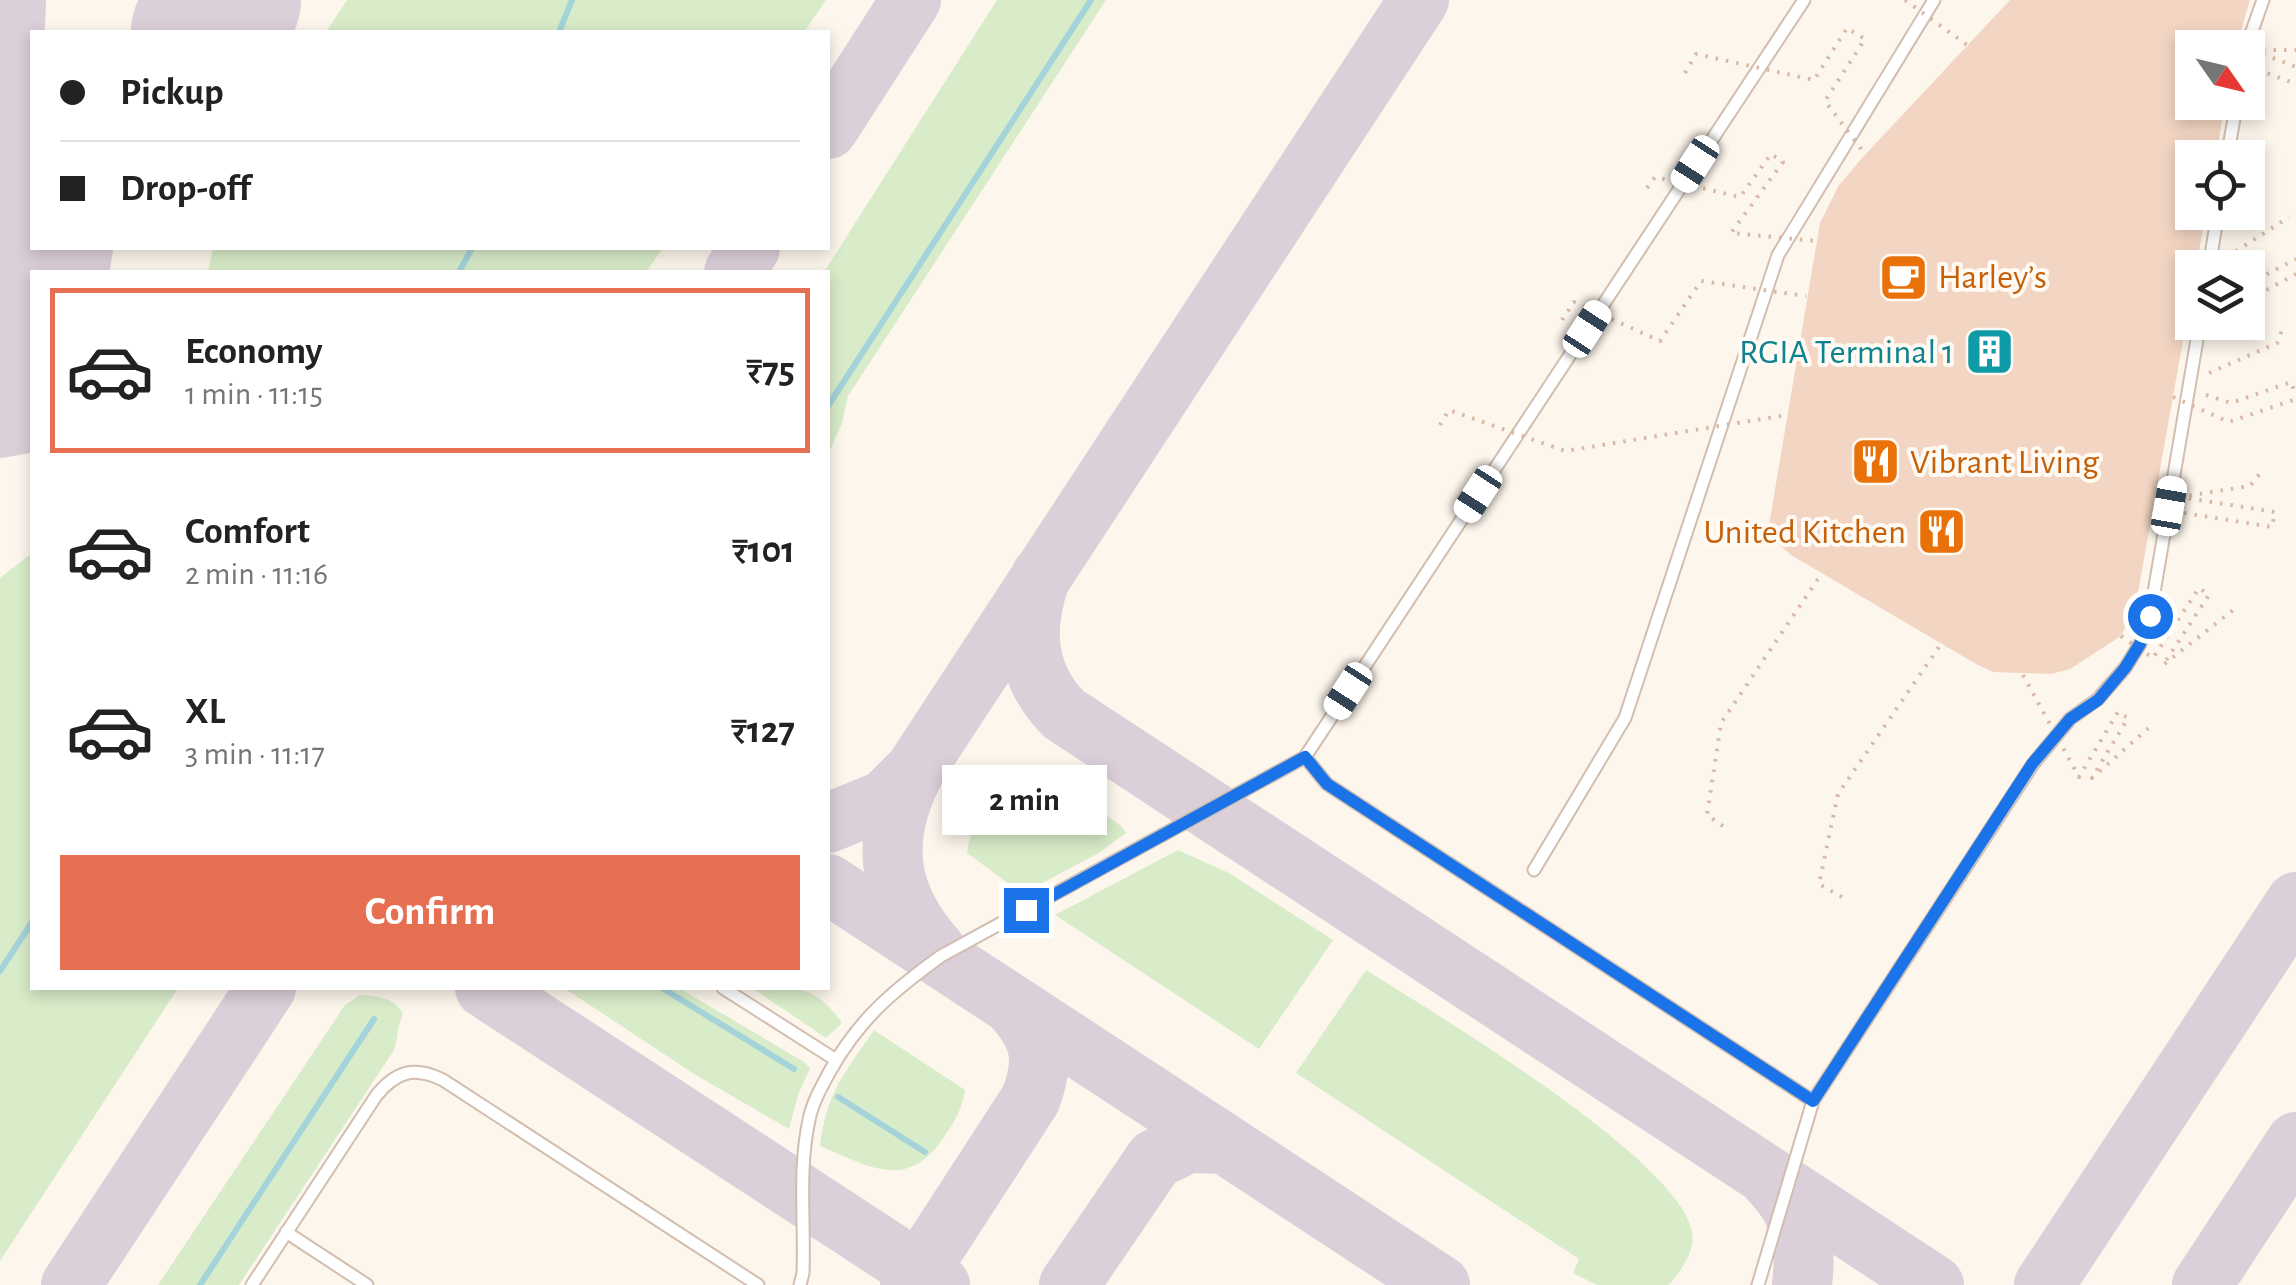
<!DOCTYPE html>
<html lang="en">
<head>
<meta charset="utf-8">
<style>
	:root { --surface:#fff; --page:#f2f2f2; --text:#222; --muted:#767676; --line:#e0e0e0; --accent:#e76f51 }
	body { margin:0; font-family:"Alegreya Sans",sans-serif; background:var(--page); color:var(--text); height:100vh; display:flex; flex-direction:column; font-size:38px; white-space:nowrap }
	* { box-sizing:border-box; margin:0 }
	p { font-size:32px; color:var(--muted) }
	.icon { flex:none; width:55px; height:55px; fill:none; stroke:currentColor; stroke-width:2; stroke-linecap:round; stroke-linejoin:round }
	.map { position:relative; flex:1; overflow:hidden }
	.sheet { position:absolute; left:30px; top:270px; width:800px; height:720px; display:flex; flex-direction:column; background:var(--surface); border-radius:0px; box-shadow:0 5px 15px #0003 }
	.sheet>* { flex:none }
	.guide { position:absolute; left:30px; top:30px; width:800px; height:220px; border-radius:0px; box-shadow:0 5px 15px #0003; display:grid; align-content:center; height:220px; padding:0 30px; background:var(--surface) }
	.needle { width:65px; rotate:124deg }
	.tools { position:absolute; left:2175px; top:30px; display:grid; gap:20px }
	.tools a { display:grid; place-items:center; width:90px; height:90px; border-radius:0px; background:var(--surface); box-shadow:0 5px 15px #0003; font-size:50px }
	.end { position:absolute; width:45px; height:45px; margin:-22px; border:12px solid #1a73e8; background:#fff; box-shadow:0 0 0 5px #fff }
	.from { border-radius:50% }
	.bubble { position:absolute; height:70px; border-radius:0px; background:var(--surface); box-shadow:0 5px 15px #0003; font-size:32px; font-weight:600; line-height:70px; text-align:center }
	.car { position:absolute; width:30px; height:60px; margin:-30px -15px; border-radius:12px; box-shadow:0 0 8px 2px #0007; background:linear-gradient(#fff 24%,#345 0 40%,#fff 0 76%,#345 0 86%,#fff 0) }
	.guide b { display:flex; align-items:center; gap:35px; height:95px; font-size:38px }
	.guide b+b { border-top:2px solid var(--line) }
	.guide i { width:25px; height:25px; background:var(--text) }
	ul { padding:18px 0 0; list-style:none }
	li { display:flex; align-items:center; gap:30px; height:165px; margin:0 20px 15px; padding:0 10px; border:5px solid transparent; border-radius:0px }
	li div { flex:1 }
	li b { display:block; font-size:38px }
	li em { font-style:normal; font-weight:600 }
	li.on { border-color:var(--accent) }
	li>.icon { width:90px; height:90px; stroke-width:1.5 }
	.button { display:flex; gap:20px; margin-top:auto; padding:20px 30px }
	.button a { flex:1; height:115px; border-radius:0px; background:var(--accent); color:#fff; font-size:40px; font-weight:600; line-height:115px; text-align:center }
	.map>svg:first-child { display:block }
</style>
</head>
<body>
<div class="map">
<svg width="2296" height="1285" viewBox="0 0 2296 1285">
	<rect width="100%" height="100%" fill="#fdf6ec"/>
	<path fill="#d8ecc9" d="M 347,0 L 826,0 L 804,32 L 326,32 Z
		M 997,0 L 1106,0 L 848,396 L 842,423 L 828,455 L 828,272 L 824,272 Z
		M 213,248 L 663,248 L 646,272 L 208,272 Z
		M 32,553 L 32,988 L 178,988 L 0,1261 L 0,578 Z
		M 1017,784 C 1042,788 1116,811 1126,833 L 1097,854 L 1027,891 L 1016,889 L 967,853 C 972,819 987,800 1017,784 Z
		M 1178,850 L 1229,873 L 1333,940 L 1259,1049 L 1055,915 Z
		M 1366,970 C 1434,1013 1677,1158 1692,1231 C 1696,1251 1681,1270 1669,1285 L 1597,1285 L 1573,1273 L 1579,1259 L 1296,1073 Z
		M 564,988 L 679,988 L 804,1062 L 810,1068 L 798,1095 L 789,1129 L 694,1074 Z
		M 752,988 C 794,987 815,984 842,1023 L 826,1038 Z
		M 360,995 C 376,996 395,997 403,1014 C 397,1027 398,1038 394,1050 L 239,1285 L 158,1285 L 345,1005 Z
		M 874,1030 L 965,1090 C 963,1107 955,1121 946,1134 C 909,1192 872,1168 820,1146 C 826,1094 845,1072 874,1030 Z"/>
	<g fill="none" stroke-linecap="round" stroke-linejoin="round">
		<path stroke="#a5d3da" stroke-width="6" d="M 559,32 L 572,0
			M 459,272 L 472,248
			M 828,406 L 1091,0
			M 0,971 L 32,922
			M 662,988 L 794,1069
			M 838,1097 L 925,1152
			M 200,1285 L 374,1019"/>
		<path stroke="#dbcfda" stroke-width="60" d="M 16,0 L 6,243 C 10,277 17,306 32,336
			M 207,30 L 213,0
			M 828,129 L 911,0
			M 79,272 L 83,248
			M 734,272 L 750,248
			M 0,428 L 32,422
			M 1041,576 C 1023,626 1024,674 1064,714 L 1934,1285
			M 915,770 L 1419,0
			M 828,823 L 885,800 L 915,770 C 880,837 885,893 936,950
			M 828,884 L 1440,1285
			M 485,988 L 940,1285
			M 1771,1181 C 1801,1211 1807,1244 1802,1285
			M 71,1285 L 266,988
			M 910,1285 L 1030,1100 C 1046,1060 1041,1036 1012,1005
			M 1069,1285 L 1155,1159 L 1188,1143 L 1225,1144
			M 2044,1285 L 2296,902
			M 2202,1285 L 2296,1142"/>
		<path stroke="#dbcfda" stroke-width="148" d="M 205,32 L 227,0
			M 0,348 L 32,298"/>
	</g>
	<path fill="#f3d5c3" d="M 2010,0 L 2250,0 L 2236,48 L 2192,48 L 2192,102 L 2225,102 L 2216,158 L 2192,158 L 2192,212 L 2206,212 L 2196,268 L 2192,268 L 2192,290 L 2136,604 L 2121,636 L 2070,669 L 2051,674 L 1993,672 L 1976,664 L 1791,555 L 1771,538 L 1768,531 L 1820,223 L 1839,185 L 1862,158 Z"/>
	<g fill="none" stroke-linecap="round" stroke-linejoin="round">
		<defs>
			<path id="service" d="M 2246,48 L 2263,0
				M 2227,158 L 2237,102
				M 2209,268 L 2218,212
				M 1305,757 L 1327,784 L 1813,1101
				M 1534,870 L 1625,718 L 1778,255 L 1934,0
				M 723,988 L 836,1060
				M 286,1232 L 367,1285
				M 252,1285 L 376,1096 C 396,1071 414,1066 443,1080 L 758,1285
				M 800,1285 L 803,1273 C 805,1223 798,1170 809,1120 C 812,1103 822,1086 830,1071 C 860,1018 893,991 941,956 L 1305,757 L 1804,0
				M 1758,1285 L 1813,1101 L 2033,764 L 2070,719 L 2098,699 L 2125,668 L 2140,644 L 2150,616 L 2200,322"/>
		</defs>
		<use href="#service" stroke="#d1beb0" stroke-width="15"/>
		<path stroke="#d9b8a5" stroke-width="4" stroke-dasharray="2.5 8" stroke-linecap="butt" d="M 2263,50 L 2296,50
			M 2263,54 L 2296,67
			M 2248,66 L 2296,84
			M 2227,257 L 2289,217
			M 2248,284 L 2296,259
			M 2248,300 L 2296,274
			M 2209,373 L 2277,343 L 2282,330
			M 2206,395 L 2231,403 L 2291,382 L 2296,396
			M 1723,826 L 1707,815 L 1721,723 L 1822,573
			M 1842,897 L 1819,884 L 1838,794 L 1941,644"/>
		<use href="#service" stroke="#fff" stroke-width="11"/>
		<path stroke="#d9b8a5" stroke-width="4" stroke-dasharray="2.5 8" stroke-linecap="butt" d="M 1905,0 L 1967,45
			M 1685,73 L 1696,54 L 1814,80 L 1847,28 L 1865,39 L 1825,101 L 1865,154
			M 1647,188 L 1655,177 L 1740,197 L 1771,154 L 1783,162 L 1731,233 L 1816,241
			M 1562,320 L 1574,302 L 1660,341 L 1701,281 L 1806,296
			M 2173,397 L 2229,422 L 2296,399
			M 1440,425 L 1449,410 L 1565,451 L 1787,415
			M 2153,508 L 2272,527 L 2275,512 L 2180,497 L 2250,486 L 2262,471
			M 2121,636 L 2153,658 L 2199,588 L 2209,595 L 2163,665 L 2237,607
			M 2023,675 L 2079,777 L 2118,712 L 2128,718 L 2092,778 L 2152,725"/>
	</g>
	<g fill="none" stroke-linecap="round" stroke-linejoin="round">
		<path stroke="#1a73e8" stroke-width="12" d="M 1026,910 L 1305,757 L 1327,784 L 1813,1101 L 2032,764 L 2070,719 L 2098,700 L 2125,668 L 2140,644 L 2150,616"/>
	</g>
	<defs>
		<symbol id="cafe-square" viewBox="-11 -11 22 22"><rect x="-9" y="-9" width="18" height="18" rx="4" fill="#e8710a" stroke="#fffaf3"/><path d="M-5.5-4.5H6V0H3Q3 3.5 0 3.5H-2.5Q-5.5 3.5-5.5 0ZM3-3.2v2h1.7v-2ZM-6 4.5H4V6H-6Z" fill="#fff"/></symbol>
		<symbol id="building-square" viewBox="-11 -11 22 22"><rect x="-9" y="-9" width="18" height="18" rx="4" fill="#0f9aa8" stroke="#fffaf3"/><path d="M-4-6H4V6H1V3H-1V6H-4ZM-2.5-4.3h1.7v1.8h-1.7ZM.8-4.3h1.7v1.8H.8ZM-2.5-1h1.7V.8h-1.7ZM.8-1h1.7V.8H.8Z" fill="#fff"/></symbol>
		<symbol id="restaurant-square" viewBox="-11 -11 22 22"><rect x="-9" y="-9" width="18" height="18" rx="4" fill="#e8710a" stroke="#fffaf3"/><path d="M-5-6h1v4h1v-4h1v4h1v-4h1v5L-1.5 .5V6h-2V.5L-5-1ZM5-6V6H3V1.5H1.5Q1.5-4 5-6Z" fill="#fff"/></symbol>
	</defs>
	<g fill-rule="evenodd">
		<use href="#cafe-square" x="1876" y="250" width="55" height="55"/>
		<use href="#building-square" x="1962" y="324" width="55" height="55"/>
		<use href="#restaurant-square" x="1848" y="434" width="55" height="55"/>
		<use href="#restaurant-square" x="1914" y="504" width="55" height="55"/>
	</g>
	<g text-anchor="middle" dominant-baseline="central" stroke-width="8" stroke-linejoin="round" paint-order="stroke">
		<g font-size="35" fill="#c56008" stroke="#fffaf3" text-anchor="start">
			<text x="1938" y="277">Harley’s</text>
			<text x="1910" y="462">Vibrant Living</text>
			<text x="1906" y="532" text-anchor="end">United Kitchen</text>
		</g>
		<g font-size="35" fill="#0d838f" stroke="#fffaf3" text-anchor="end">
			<text x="1954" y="352">RGIA Terminal 1</text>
		</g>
	</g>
</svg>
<div class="tools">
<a><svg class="needle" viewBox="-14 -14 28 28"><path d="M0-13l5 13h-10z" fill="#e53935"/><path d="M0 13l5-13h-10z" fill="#767676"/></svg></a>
<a><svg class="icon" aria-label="locate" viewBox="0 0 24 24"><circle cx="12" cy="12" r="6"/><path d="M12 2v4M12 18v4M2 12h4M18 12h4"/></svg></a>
<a><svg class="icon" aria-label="layers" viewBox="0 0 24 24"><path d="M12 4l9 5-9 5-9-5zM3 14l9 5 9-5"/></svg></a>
</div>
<i class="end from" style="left:2150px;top:616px"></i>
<i class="end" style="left:1026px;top:910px"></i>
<div class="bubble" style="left:942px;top:765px;width:165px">2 min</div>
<i class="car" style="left:1695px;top:164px;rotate:213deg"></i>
<i class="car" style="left:1587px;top:329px;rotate:33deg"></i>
<i class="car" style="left:1478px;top:494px;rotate:213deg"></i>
<i class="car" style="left:2169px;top:506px;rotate:10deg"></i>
<i class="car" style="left:1348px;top:691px;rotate:213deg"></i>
<div class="guide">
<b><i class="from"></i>Pickup</b>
<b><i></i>Drop-off</b>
</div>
<section class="sheet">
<ul>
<li class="on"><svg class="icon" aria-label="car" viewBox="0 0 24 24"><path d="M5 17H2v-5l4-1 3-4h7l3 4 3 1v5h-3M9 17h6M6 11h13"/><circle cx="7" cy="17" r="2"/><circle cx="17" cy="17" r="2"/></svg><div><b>Economy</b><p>1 min · 11:15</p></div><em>₹75</em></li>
<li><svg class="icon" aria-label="car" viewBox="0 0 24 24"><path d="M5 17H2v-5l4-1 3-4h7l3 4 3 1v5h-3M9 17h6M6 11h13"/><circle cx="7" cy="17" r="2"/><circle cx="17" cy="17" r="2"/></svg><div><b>Comfort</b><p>2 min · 11:16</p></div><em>₹101</em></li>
<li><svg class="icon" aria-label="car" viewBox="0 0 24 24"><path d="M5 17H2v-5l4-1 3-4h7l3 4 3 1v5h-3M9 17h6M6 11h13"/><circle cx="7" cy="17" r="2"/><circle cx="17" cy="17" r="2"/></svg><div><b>XL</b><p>3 min · 11:17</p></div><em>₹127</em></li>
</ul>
<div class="button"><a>Confirm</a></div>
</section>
</div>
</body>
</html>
